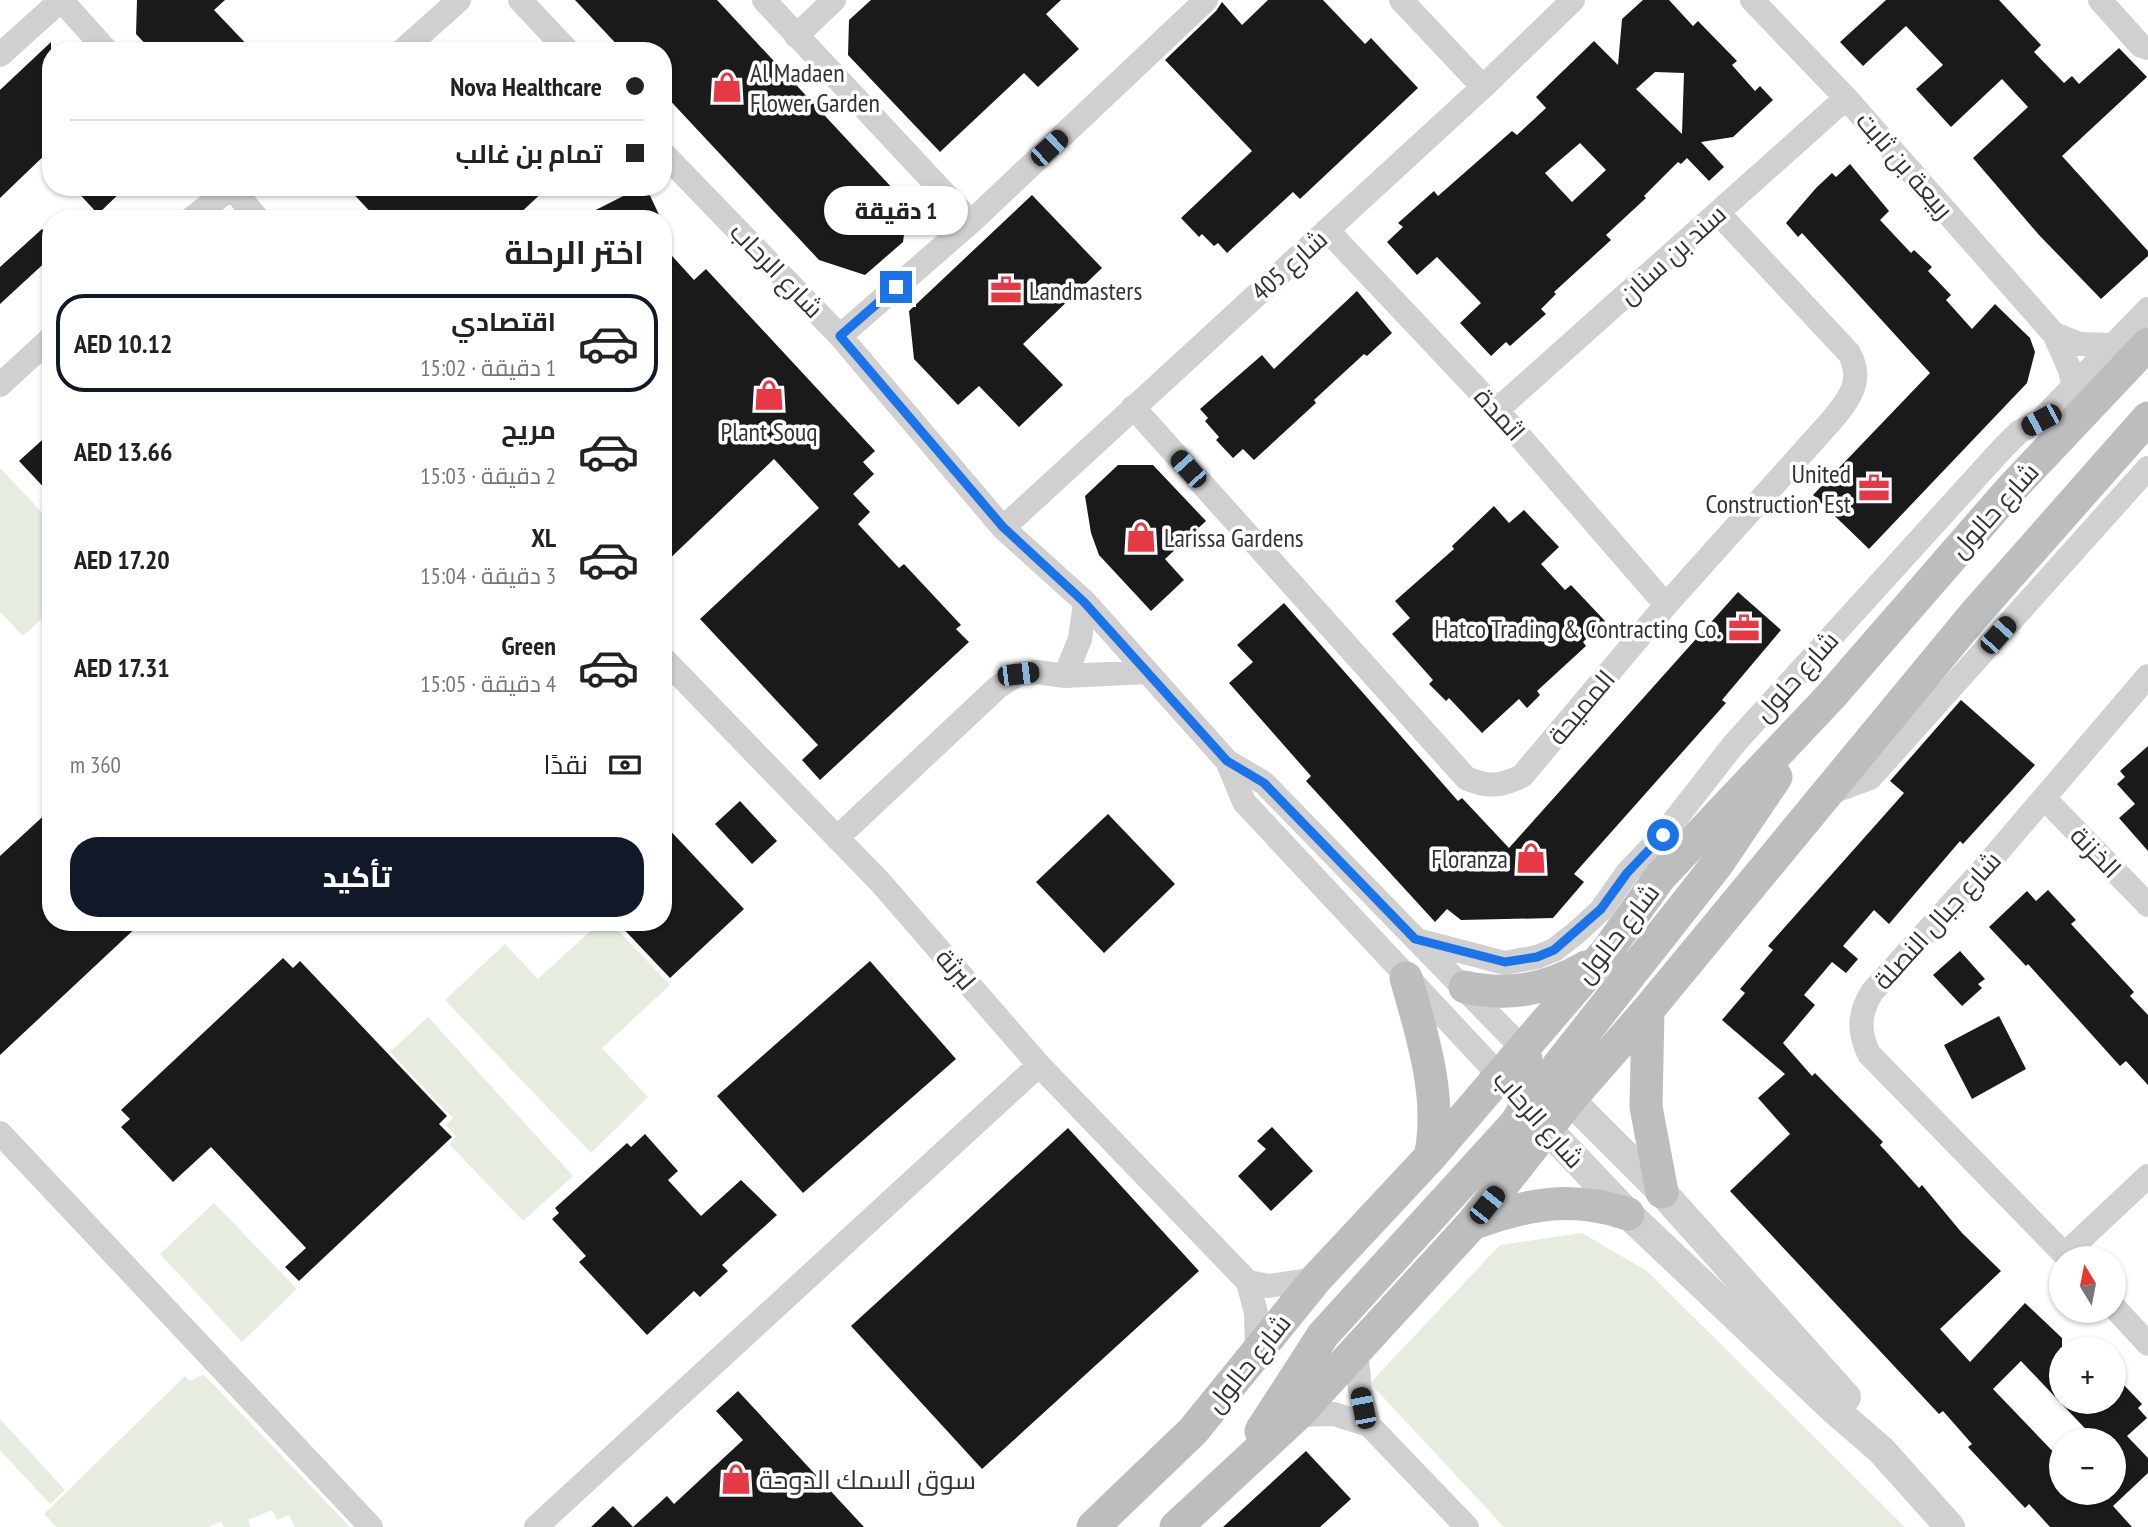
<!DOCTYPE html>
<html lang="ar">
<head>
<meta charset="utf-8">
<style>
	:root { --surface:#fff; --page:#f2f2f2; --text:#222; --muted:#767676; --line:#e0e0e0; --accent:#111827 }
	body { margin:0; font-family:"PT Sans Narrow",Cairo,sans-serif; background:var(--page); color:var(--text); direction:rtl; height:100vh; display:flex; flex-direction:column; font-size:26px; white-space:nowrap }
	* { box-sizing:border-box; margin:0 }
	p { font-size:23px; color:var(--muted) }
	.icon { flex:none; width:38px; height:38px; fill:none; stroke:currentColor; stroke-width:2; stroke-linecap:round; stroke-linejoin:round }
	.map { position:relative; flex:1; overflow:hidden; direction:ltr }
	.sheet { position:absolute; left:42px; top:210px; width:630px; height:721px; display:flex; flex-direction:column; background:var(--surface); border-radius:28px; box-shadow:0 2px 5px #0004; direction:rtl }
	.sheet>* { flex:none }
	.banner { position:absolute; left:42px; top:42px; width:630px; height:154px; border-radius:28px; box-shadow:0 2px 5px #0004; direction:rtl; display:grid; align-content:center; height:154px; padding:0 28px; background:var(--surface) }
	.needle { width:46px; rotate:350deg }
	.buttons { position:absolute; left:2049px; top:1246px; display:grid; gap:14px }
	.buttons a { display:grid; place-items:center; width:77px; height:77px; border-radius:50%; background:var(--surface); box-shadow:0 2px 5px #0004; font-size:35px }
	.end { position:absolute; width:32px; height:32px; margin:-16px; border:9px solid #1a73e8; background:#fff; box-shadow:0 0 0 4px #fff }
	.from { border-radius:50% }
	.bubble { position:absolute; height:49px; border-radius:24px; background:var(--surface); box-shadow:0 2px 5px #0004; font-size:23px; font-weight:800; line-height:49px; text-align:center; direction:rtl }
	.car { position:absolute; width:21px; height:42px; margin:-21px -10px; border-radius:9px; box-shadow:0 0 5px 2px #0007; background:linear-gradient(#222 24%,#8ab4d8 0 40%,#222 0 76%,#8ab4d8 0 86%,#222 0) }
	.banner b { display:flex; align-items:center; gap:24px; height:66px; font-size:26px }
	.banner b+b { border-top:2px solid var(--line) }
	.banner i { width:18px; height:18px; background:var(--text) }
	ul { padding:0; list-style:none }
	li { display:flex; align-items:center; gap:21px; height:98px; margin:0 14px 10px; padding:0 14px; border:4px solid transparent; border-radius:28px }
	li div { flex:1 }
	li b { display:block; font-size:26px }
	li em { font-style:normal; font-weight:800 }
	li.active { border-color:var(--accent) }
	li>.icon { width:63px; height:63px; stroke-width:1.5 }
	h2 { padding:0 28px; font-size:32px; line-height:84px }
	.pay { display:flex; align-items:center; gap:18px; height:77px; padding:0 28px; font-size:26px }
	.pay p { margin-inline-start:auto }
	.button { display:flex; gap:14px; margin-top:auto; padding:14px 28px }
	.button a { flex:1; height:80px; border-radius:28px; background:var(--accent); color:#fff; font-size:28px; font-weight:800; line-height:80px; text-align:center }
	.map>svg:first-child { display:block }
</style>
</head>
<body>
<div class="map">
<svg width="2148" height="1527" viewBox="0 0 2148 1527">
	<rect width="100%" height="100%" fill="#fff"/>
	<path fill="#e6ecdf" d="M 0,468 L 51,522 L 51,610 L 23,636 L 0,612 Z
		M 600,922 L 610,922 L 670,985 L 602,1048 L 648,1097 L 591,1153 L 445,1000 L 505,944 L 538,979 Z
		M 428,1017 L 573,1176 L 523,1221 L 449,1144 L 456,1137 L 446,1125 L 453,1118 L 390,1052 Z
		M 214,1203 L 297,1289 L 242,1342 L 160,1254 Z
		M 1582,1233 L 1647,1271 L 1905,1527 L 1504,1527 L 1370,1383 L 1500,1245 Z
		M 203,1375 L 208,1379 L 350,1527 L 295,1527 L 289,1515 L 277,1520 L 272,1510 L 248,1520 L 251,1527 L 224,1527 L 221,1522 L 208,1527 L 57,1527 L 44,1514 L 185,1376 L 190,1381 Z
		M 0,1419 L 65,1490 L 50,1504 L 0,1450 Z"/>
	<path fill="#1a1a1a" fill-rule="evenodd" d="M 137,0 L 225,0 L 214,10 L 253,51 L 152,51 L 136,34 Z
		M 575,0 L 717,0 L 908,205 L 903,242 L 865,275 L 819,260 L 663,93 L 663,51 L 623,51 Z
		M 871,0 L 1061,0 L 1046,14 L 1079,49 L 1038,87 L 1024,73 L 940,152 L 848,55 L 849,20 Z
		M 1268,0 L 1323,0 L 1365,44 L 1371,38 L 1418,88 L 1300,199 L 1293,192 L 1227,253 L 1218,243 L 1214,246 L 1202,234 L 1199,237 L 1181,218 L 1252,151 L 1165,60 L 1216,11 L 1222,2 L 1242,25 Z
		M 1643,0 L 1669,0 L 1693,26 L 1698,21 L 1737,61 L 1732,65 L 1755,91 L 1760,86 L 1773,100 L 1733,137 L 1701,142 L 1724,167 L 1709,181 L 1687,158 L 1681,164 L 1678,162 L 1644,196 L 1646,198 L 1606,235 L 1611,240 L 1554,292 L 1556,294 L 1541,309 L 1546,314 L 1510,346 L 1506,342 L 1491,356 L 1460,323 L 1481,303 L 1437,257 L 1417,275 L 1387,242 L 1403,227 L 1398,223 L 1434,191 L 1438,196 L 1512,131 L 1517,135 L 1546,108 L 1536,97 L 1594,41 L 1618,65 L 1622,19 ZM 1655,72 L 1684,73 L 1682,134 L 1636,89 ZM 1580,143 L 1606,170 L 1572,202 L 1545,173 Z
		M 1886,0 L 1999,0 L 2041,45 L 2034,52 L 2064,83 L 2072,76 L 2079,84 L 2119,48 L 2147,77 L 2062,156 L 2148,251 L 2148,256 L 2101,299 L 2039,235 L 1973,158 L 2028,107 L 2002,79 L 1951,127 L 1916,89 L 1943,65 L 1906,26 L 1863,66 L 1840,42 Z
		M 51,42 L 51,149 L 0,198 L 0,90 Z
		M 1850,164 L 1889,211 L 1880,220 L 1911,253 L 1914,250 L 1932,267 L 1928,271 L 1951,295 L 1946,300 L 1972,329 L 1995,304 L 2030,338 L 2035,352 L 2027,383 L 1869,549 L 1813,495 L 1930,373 L 1802,233 L 1798,237 L 1786,223 L 1816,188 L 1832,173 L 1836,177 Z
		M 73,187 L 126,187 L 98,214 Z
		M 347,187 L 548,187 L 514,219 L 377,219 Z
		M 641,187 L 646,187 L 661,219 L 578,219 Z
		M 1032,195 L 1102,268 L 1023,344 L 1063,385 L 1019,427 L 979,386 L 958,405 L 914,359 L 909,311 Z
		M 42,229 L 51,239 L 51,257 L 0,304 L 0,267 Z
		M 663,246 L 694,280 L 706,269 L 875,451 L 863,462 L 874,474 L 853,494 L 870,512 L 858,524 L 899,568 L 904,564 L 961,625 L 956,629 L 969,642 L 820,780 L 802,760 L 818,745 L 700,619 L 819,508 L 774,459 L 663,565 Z
		M 1357,291 L 1392,333 L 1367,356 L 1364,354 L 1314,400 L 1316,403 L 1254,460 L 1243,449 L 1233,458 L 1216,440 L 1219,437 L 1205,421 L 1208,418 L 1200,409 L 1262,355 L 1274,369 Z
		M 51,432 L 51,495 L 19,461 Z
		M 1118,465 L 1153,465 L 1206,521 L 1165,559 L 1184,580 L 1151,611 L 1099,555 L 1091,533 L 1085,496 Z
		M 1494,506 L 1509,523 L 1524,510 L 1559,547 L 1541,564 L 1565,590 L 1571,585 L 1605,621 L 1583,642 L 1586,646 L 1537,691 L 1540,695 L 1527,708 L 1519,699 L 1482,733 L 1449,698 L 1446,701 L 1429,684 L 1433,680 L 1392,634 L 1410,618 L 1395,601 L 1454,549 L 1452,546 Z
		M 1738,592 L 1781,630 L 1722,700 L 1726,703 L 1574,874 L 1584,882 L 1553,918 L 1461,920 L 1447,909 L 1435,922 L 1306,781 L 1311,776 L 1229,683 L 1253,662 L 1237,645 L 1284,603 L 1458,801 L 1462,798 L 1509,848 Z
		M 1961,700 L 2035,765 L 1963,844 L 1960,841 L 1889,924 L 1874,910 L 1843,946 L 1858,959 L 1846,973 L 1832,962 L 1804,995 L 1815,1005 L 1783,1043 L 1812,1076 L 1815,1073 L 1883,1142 L 1880,1145 L 1891,1157 L 1919,1188 L 1922,1185 L 1962,1233 L 2001,1271 L 1940,1329 L 1970,1362 L 2025,1303 L 2062,1338 L 2062,1402 L 2114,1402 L 2114,1392 L 2123,1384 L 2142,1404 L 2138,1408 L 2147,1418 L 2127,1436 L 2148,1458 L 2148,1473 L 2113,1506 L 2132,1527 L 2050,1527 L 2029,1504 L 2025,1508 L 1968,1447 L 1972,1444 L 1943,1411 L 1939,1414 L 1730,1191 L 1790,1134 L 1758,1098 L 1785,1074 L 1722,1020 L 1745,993 L 1740,989 L 1773,950 L 1768,946 L 1904,793 L 1890,781 ZM 2021,1361 L 2096,1440 L 2114,1440 L 2114,1493 L 2062,1493 L 2062,1461 L 1993,1389 Z
		M 2148,746 L 2148,851 L 2119,818 L 2135,804 L 2117,784 L 2125,777 L 2120,771 Z
		M 740,801 L 777,841 L 752,864 L 715,824 Z
		M 51,809 L 51,922 L 142,922 L 0,1055 L 0,856 Z
		M 1108,814 L 1175,884 L 1104,953 L 1036,882 Z
		M 663,823 L 744,909 L 670,978 L 617,922 L 663,922 Z
		M 2048,890 L 2076,920 L 2071,924 L 2134,992 L 2130,996 L 2148,1015 L 2148,1085 L 2126,1061 L 2120,1066 L 2028,964 L 2026,966 L 1989,927 L 2027,891 L 2036,901 Z
		M 1960,951 L 1985,979 L 1978,984 L 1982,988 L 1962,1006 L 1933,975 Z
		M 283,958 L 293,968 L 300,961 L 447,1116 L 439,1124 L 452,1137 L 299,1281 L 285,1267 L 306,1248 L 211,1147 L 173,1182 L 121,1127 L 130,1119 L 121,1110 Z
		M 870,961 L 956,1059 L 803,1193 L 717,1096 Z
		M 1999,1016 L 2026,1069 L 1972,1099 L 1944,1045 Z
		M 1272,1127 L 1313,1171 L 1271,1211 L 1238,1176 L 1266,1149 L 1257,1141 Z
		M 1068,1128 L 1199,1271 L 982,1469 L 851,1326 Z
		M 645,1134 L 678,1171 L 668,1180 L 701,1216 L 741,1180 L 777,1215 L 722,1265 L 728,1271 L 700,1297 L 694,1291 L 647,1335 L 579,1262 L 586,1256 L 552,1219 L 559,1213 L 555,1208 L 627,1143 L 631,1147 Z
		M 738,1391 L 864,1527 L 591,1527 L 613,1506 L 633,1527 L 667,1496 L 674,1504 L 743,1440 L 716,1411 Z
		M 1306,1451 L 1351,1499 L 1320,1527 L 1223,1527 Z"/>
	<g fill="none" stroke-linecap="round" stroke-linejoin="round">
		<path stroke="#d0d0d0" stroke-width="24" d="M 61,0 L 107,51
			M 520,0 L 568,51
			M 764,0 L 971,222
			M 1401,0 L 1483,87
			M 1752,0 L 1846,98 L 2054,334 L 2079,344 L 2113,345
			M 2100,0 L 2141,46 L 2148,48
			M 796,36 L 834,0
			M 402,51 L 459,0
			M 0,55 L 61,0
			M 663,153 L 840,336 L 1003,528 L 1085,602 L 1227,761 L 1264,783 L 1523,1049
			M 231,187 L 258,219
			M 191,219 L 232,187
			M 1327,230 L 1497,410 L 1666,605
			M 2054,334 L 2070,370 L 2074,389
			M 840,336 L 971,222 L 1206,0
			M 0,385 L 51,338
			M 1133,407 L 1466,778 C 1488,788 1501,786 1522,776 L 1666,605 L 1832,420 C 1850,398 1864,380 1849,353 L 1718,213
			M 1497,410 L 1846,98
			M 1003,528 L 1483,87 L 1573,0
			M 663,658 L 881,883 L 1039,1065 L 1248,1282 L 1256,1313 L 1257,1350
			M 1065,676 L 1080,639 L 1085,602
			M 1227,761 L 1244,802 L 1499,1075
			M 1827,794 L 1870,778 L 2148,468
			M 2045,799 L 2148,905
			M 837,838 L 998,687 L 1018,674 L 1037,672 L 1065,676 L 1146,672
			M 1421,941 L 1505,963 L 1537,957 L 1554,950 L 1576,933 L 1601,910 L 1627,873 L 1663,835 L 1734,744 L 2002,449 L 2019,432 L 2041,420 L 2148,309
			M 0,1133 L 371,1527
			M 2065,1254 L 2148,1176
			M 2068,1258 L 1869,1054 C 1858,1031 1859,1013 1872,992 L 1985,867 L 2148,676
			M 1248,1282 L 1269,1286 L 1316,1279
			M 2114,1307 L 2148,1344
			M 1356,1349 L 1360,1390 L 1369,1425
			M 1297,1415 L 1334,1414 L 1369,1425 L 1467,1527
			M 536,1527 L 1039,1065"/>
		<path stroke="#d0d0d0" stroke-width="30" d="M 1553,1083 L 1662,1192 L 1846,1397
			M 1531,1112 L 1628,1214 L 1837,1412 L 1881,1450 L 1950,1527"/>
		<path stroke="#bdbdbd" stroke-width="33" d="M 1406,978 C 1422,1034 1443,1099 1430,1157
			M 1465,987 C 1509,997 1547,989 1586,967
			M 1648,1010 L 1646,1107 L 1662,1192
			M 1547,1121 L 1550,1090 L 1558,1066 L 1718,863 L 1776,777
			M 1472,1224 C 1526,1204 1572,1195 1628,1214
			M 1261,1431 L 1323,1335 L 1516,1123 C 1533,1098 1532,1077 1523,1049
			M 1093,1527 L 1193,1431 L 1316,1279 L 1430,1157 L 1607,951 L 1660,877 L 1831,696 L 2011,489 L 2148,344
			M 1176,1527 L 1297,1415 L 1472,1224 L 1570,1099 L 1648,1010 L 1974,615 L 2148,418"/>
	</g>
	<g fill="none" stroke-linecap="round" stroke-linejoin="round">
		<path stroke="#1a73e8" stroke-width="9" d="M 896,287 L 840,336 L 1003,527 L 1084,602 L 1227,761 L 1264,783 L 1415,939 L 1505,962 L 1537,957 L 1554,950 L 1601,909 L 1627,873 L 1663,835"/>
	</g>
	<defs>
		<symbol id="shop-bare" viewBox="-9 -9 18 18"><path d="M-5-2.5h2.3a2.7 3.5 0 0 1 5.4 0H5L5.5 6h-11ZM-1.5-2.5h3a1.5 2.3 0 0 0-3 0Z" fill="#e63946" stroke="#fff" stroke-width="2.5" paint-order="stroke"/></symbol>
		<symbol id="office-bare" viewBox="-9 -9 18 18"><path d="M-6-3h4V-5.5h4V-3h4V5H-6ZM-1-4.5V-3h2v-1.5ZM-6 0V1H6V0Z" fill="#e63946" stroke="#fff" stroke-width="2.5" paint-order="stroke"/></symbol>
	</defs>
	<g fill-rule="evenodd">
		<use href="#shop-bare" x="705" y="65" width="44" height="44"/>
		<use href="#office-bare" x="984" y="268" width="44" height="44"/>
		<use href="#shop-bare" x="747" y="373" width="44" height="44"/>
		<use href="#office-bare" x="1852" y="466" width="44" height="44"/>
		<use href="#shop-bare" x="1119" y="515" width="44" height="44"/>
		<use href="#office-bare" x="1722" y="606" width="44" height="44"/>
		<use href="#shop-bare" x="1509" y="836" width="44" height="44"/>
		<use href="#shop-bare" x="714" y="1457" width="44" height="44"/>
	</g>
	<g text-anchor="middle" dominant-baseline="central" stroke-width="7" stroke-linejoin="round" paint-order="stroke">
		<g font-size="26" fill="#333" stroke="#fff" text-anchor="start">
			<text x="750" y="72">Al Madaen<tspan x="750" dy="30">Flower Garden</tspan></text>
			<text x="1029" y="290">Landmasters</text>
			<text x="769" y="431" text-anchor="middle">Plant Souq</text>
			<text x="1851" y="473" text-anchor="end">United<tspan x="1851" dy="30">Construction Est</tspan></text>
			<text x="1164" y="537">Larissa Gardens</text>
			<text x="1721" y="628" text-anchor="end">Hatco Trading &amp; Contracting Co.</text>
			<text x="1508" y="858" text-anchor="end">Floranza</text>
			<text x="759" y="1479">سوق السمك الدوحة</text>
		</g>
		<g font-size="26" fill="#333" stroke="#fff">
			<text transform="translate(1905 165) rotate(49)">ربيعة بن ثابت</text>
			<text transform="translate(1672 254) rotate(-42)">سند بن سنان</text>
			<text transform="translate(1289 265) rotate(-42)">شارع 405</text>
			<text transform="translate(777 270) rotate(46)">شارع الرحاب</text>
			<text transform="translate(1500 414) rotate(48)">اثمدة</text>
			<text transform="translate(1994 510) rotate(-48)">شارع حالول</text>
			<text transform="translate(1796 676) rotate(-48)">شارع حلول</text>
			<text transform="translate(1581 707) rotate(-50)">المميحة</text>
			<text transform="translate(2096 852) rotate(46)">الخزنة</text>
			<text transform="translate(1937 920) rotate(-48)">شارع جبال النصلة</text>
			<text transform="translate(1617 933) rotate(-52)">شارع حالول</text>
			<text transform="translate(956 969) rotate(49)">لبرثة</text>
			<text transform="translate(1539 1119) rotate(48)">شارع الرحاب</text>
			<text transform="translate(1248 1363) rotate(-51)">شارع حالول</text>
		</g>
	</g>
</svg>
<div class="buttons">
<a><svg class="needle" viewBox="-14 -14 28 28"><path d="M0-13l5 13h-10z" fill="#e53935"/><path d="M0 13l5-13h-10z" fill="#767676"/></svg></a>
<a>+</a>
<a>−</a>
</div>
<i class="end from" style="left:1663px;top:835px"></i>
<i class="end" style="left:896px;top:287px"></i>
<div class="bubble" style="left:824px;top:186px;width:144px">1 دقيقة</div>
<i class="car" style="left:1049px;top:148px;rotate:47deg"></i>
<i class="car" style="left:2041px;top:420px;rotate:242deg"></i>
<i class="car" style="left:1188px;top:469px;rotate:318deg"></i>
<i class="car" style="left:1998px;top:635px;rotate:42deg"></i>
<i class="car" style="left:1018px;top:674px;rotate:83deg"></i>
<i class="car" style="left:1487px;top:1205px;rotate:39deg"></i>
<i class="car" style="left:1363px;top:1408px;rotate:349deg"></i>
<div class="banner">
<b><i class="from"></i>Nova Healthcare</b>
<b><i></i>تمام بن غالب</b>
</div>
<section class="sheet">
<h2>اختر الرحلة</h2>
<ul>
<li class="active"><svg class="icon" aria-label="car" viewBox="0 0 24 24"><path d="M5 17H2v-5l4-1 3-4h7l3 4 3 1v5h-3M9 17h6M6 11h13"/><circle cx="7" cy="17" r="2"/><circle cx="17" cy="17" r="2"/></svg><div><b>اقتصادي</b><p>1 دقيقة · 15:02</p></div><em>AED 10.12</em></li>
<li><svg class="icon" aria-label="car" viewBox="0 0 24 24"><path d="M5 17H2v-5l4-1 3-4h7l3 4 3 1v5h-3M9 17h6M6 11h13"/><circle cx="7" cy="17" r="2"/><circle cx="17" cy="17" r="2"/></svg><div><b>مريح</b><p>2 دقيقة · 15:03</p></div><em>AED 13.66</em></li>
<li><svg class="icon" aria-label="car" viewBox="0 0 24 24"><path d="M5 17H2v-5l4-1 3-4h7l3 4 3 1v5h-3M9 17h6M6 11h13"/><circle cx="7" cy="17" r="2"/><circle cx="17" cy="17" r="2"/></svg><div><b>XL</b><p>3 دقيقة · 15:04</p></div><em>AED 17.20</em></li>
<li><svg class="icon" aria-label="car" viewBox="0 0 24 24"><path d="M5 17H2v-5l4-1 3-4h7l3 4 3 1v5h-3M9 17h6M6 11h13"/><circle cx="7" cy="17" r="2"/><circle cx="17" cy="17" r="2"/></svg><div><b>Green</b><p>4 دقيقة · 15:05</p></div><em>AED 17.31</em></li>
</ul>
<div class="pay"><svg class="icon" aria-label="cash" viewBox="0 0 24 24"><path d="M3 7h18v10H3z"/><circle cx="12" cy="12" r="2"/></svg>نقدًا<p>360 m</p></div>
<div class="button"><a>تأكيد</a></div>
</section>
</div>
</body>
</html>
